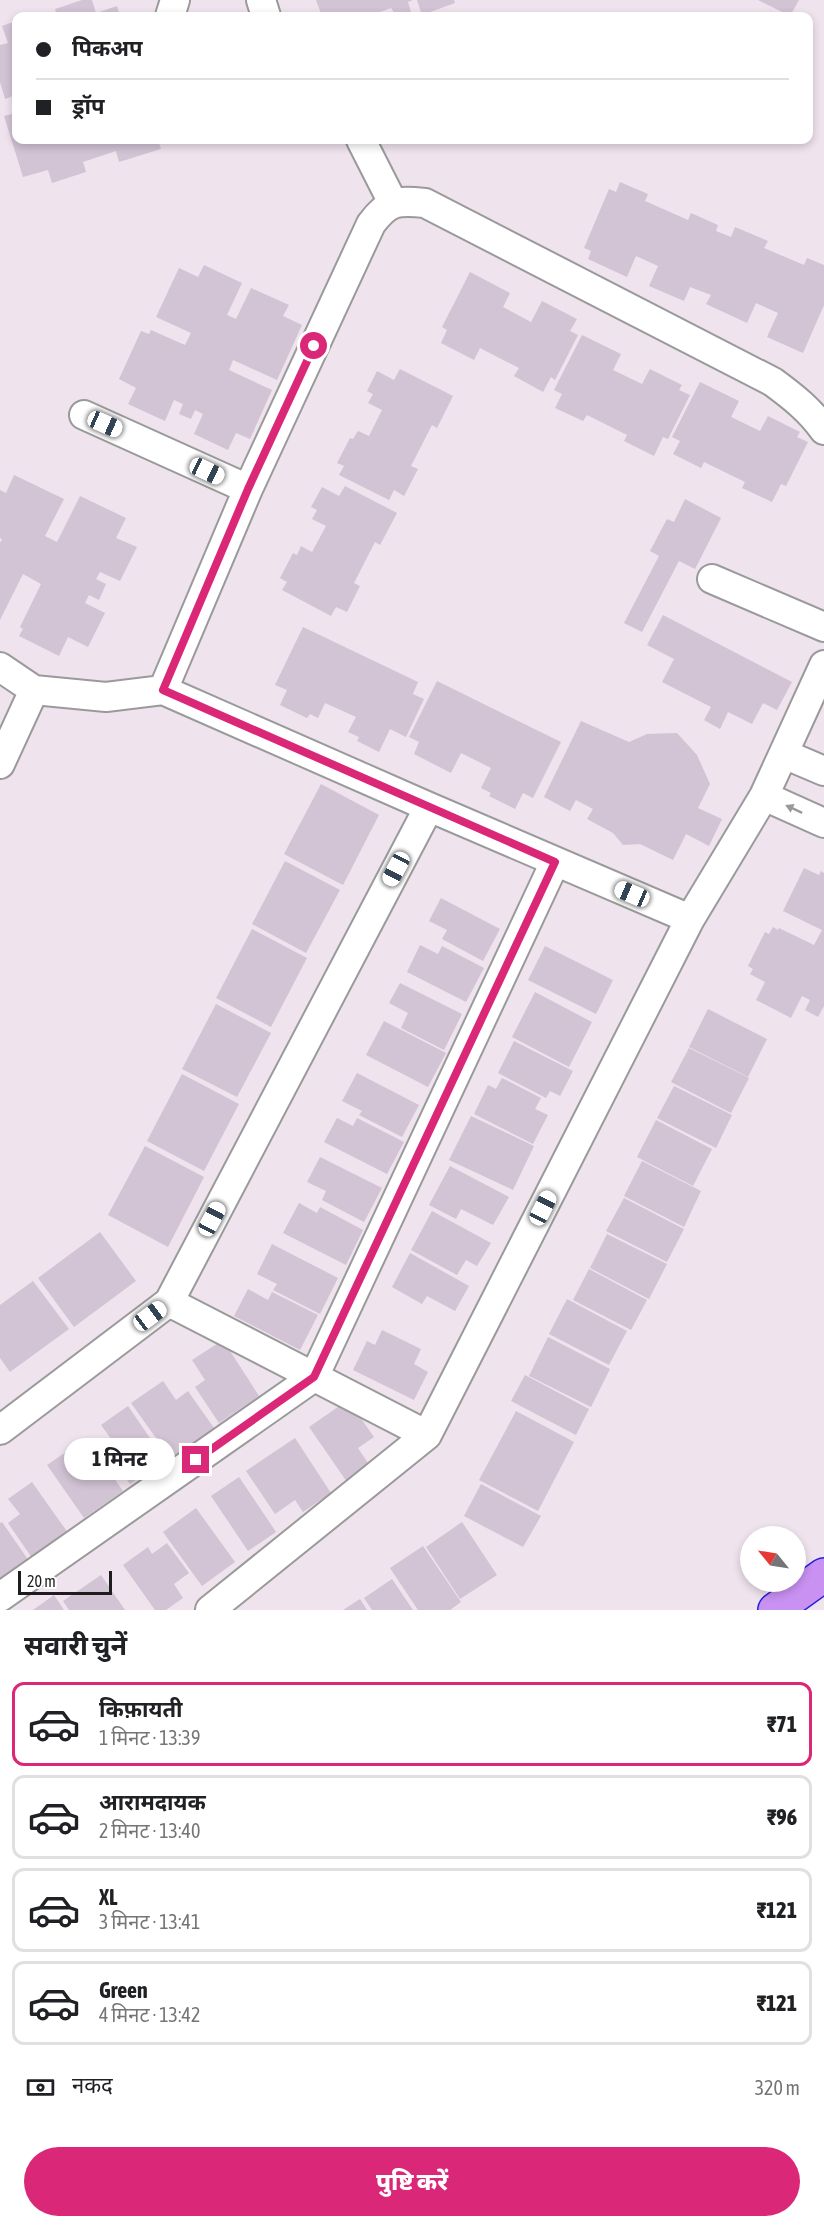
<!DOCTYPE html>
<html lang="hi">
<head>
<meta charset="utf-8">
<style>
	:root { --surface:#fff; --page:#f2f2f2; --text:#202124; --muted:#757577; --line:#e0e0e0; --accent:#db2777 }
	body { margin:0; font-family:"Asap Condensed","Noto Sans Devanagari",sans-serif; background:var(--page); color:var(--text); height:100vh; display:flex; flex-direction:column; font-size:22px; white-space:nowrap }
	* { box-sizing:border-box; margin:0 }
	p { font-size:20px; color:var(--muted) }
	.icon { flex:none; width:33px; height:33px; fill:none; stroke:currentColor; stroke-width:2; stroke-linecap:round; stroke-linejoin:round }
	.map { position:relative; height:1610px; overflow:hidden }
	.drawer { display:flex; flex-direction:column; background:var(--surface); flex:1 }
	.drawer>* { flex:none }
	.banner { position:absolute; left:12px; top:12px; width:801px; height:132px; border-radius:12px; box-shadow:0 3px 9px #0003; display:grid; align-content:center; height:132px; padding:0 24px; background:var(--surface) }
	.needle { width:39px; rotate:300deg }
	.tools { position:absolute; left:740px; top:1526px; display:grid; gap:12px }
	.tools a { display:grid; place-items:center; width:66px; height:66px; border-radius:50%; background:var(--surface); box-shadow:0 3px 9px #0003; font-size:30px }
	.scale { position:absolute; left:18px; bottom:15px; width:94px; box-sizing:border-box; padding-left:6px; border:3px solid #1d1d1d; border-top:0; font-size:16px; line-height:21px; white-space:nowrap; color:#1d1d1d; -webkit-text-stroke:4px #fff; paint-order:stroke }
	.end { position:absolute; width:27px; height:27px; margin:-14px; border:8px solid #db2777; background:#fff; box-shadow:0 0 0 3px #fff }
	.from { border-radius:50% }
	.bubble { position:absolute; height:42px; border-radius:21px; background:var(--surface); box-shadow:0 3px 9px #0003; font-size:20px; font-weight:800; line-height:42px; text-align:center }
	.car { position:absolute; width:18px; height:36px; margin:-18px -9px; border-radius:8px; box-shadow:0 0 4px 2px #0007; background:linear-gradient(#fff 24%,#345 0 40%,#fff 0 76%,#345 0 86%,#fff 0) }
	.banner b { display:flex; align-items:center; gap:21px; height:57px; font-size:22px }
	.banner b+b { border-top:2px solid var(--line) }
	.banner i { width:15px; height:15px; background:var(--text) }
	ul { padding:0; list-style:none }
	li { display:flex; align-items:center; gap:18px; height:84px; margin:0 12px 9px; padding:0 12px; border:3px solid var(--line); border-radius:12px }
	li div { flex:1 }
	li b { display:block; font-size:22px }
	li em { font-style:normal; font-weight:800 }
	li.current { border-color:var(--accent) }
	li>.icon { width:54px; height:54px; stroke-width:1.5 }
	h2 { padding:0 24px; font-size:27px; line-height:72px }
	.pay { display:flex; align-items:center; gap:15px; height:66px; padding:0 24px; font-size:22px }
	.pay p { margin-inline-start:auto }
	.action { display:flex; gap:12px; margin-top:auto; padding:12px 24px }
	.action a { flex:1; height:69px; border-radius:36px; background:var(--accent); color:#fff; font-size:24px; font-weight:800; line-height:69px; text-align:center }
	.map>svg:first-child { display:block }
</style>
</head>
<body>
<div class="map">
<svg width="824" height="1610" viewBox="0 0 824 1610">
	<rect width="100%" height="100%" fill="#efe3ee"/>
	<path fill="#d2c3d5" d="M 82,0 L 92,0 L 96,13 L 117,6 L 120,16 L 57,16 L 55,9 Z
		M 316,0 L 413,0 L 408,2 L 411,12 L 396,16 L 391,8 L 380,12 L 382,16 L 322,16 Z
		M 417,0 L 454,0 L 455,3 L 422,15 Z
		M 758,0 L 799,0 L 790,16 Z
		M 16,21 L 16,95 L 5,99 L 0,82 L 0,45 L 8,43 L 2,26 Z
		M 16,113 L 16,140 L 158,140 L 161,149 L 119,162 L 116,151 L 83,162 L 86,172 L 52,183 L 48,170 L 23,177 L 4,116 Z
		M 620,182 L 648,194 L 645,201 L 688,220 L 691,213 L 718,225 L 716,231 L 731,237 L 735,227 L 768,241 L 764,248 L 804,265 L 807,258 L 824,265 L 824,305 L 803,353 L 767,337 L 778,313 L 756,303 L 747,323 L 706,304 L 711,295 L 690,287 L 684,301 L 649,286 L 658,266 L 636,256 L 627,277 L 588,259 L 591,251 L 584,248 L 609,189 L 616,192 Z
		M 204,265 L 242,283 L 227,315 L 236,319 L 251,288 L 289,305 L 283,316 L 302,325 L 277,380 L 233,360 L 229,370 L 272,390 L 250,439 L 236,433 L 228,450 L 194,434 L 203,414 L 195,410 L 191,419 L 179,414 L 183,404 L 174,400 L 165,421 L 128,404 L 136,388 L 119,379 L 141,331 L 149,334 L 151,330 L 185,345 L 191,333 L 156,317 L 179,268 L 198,277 Z
		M 470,272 L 510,293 L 503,307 L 531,322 L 542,301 L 577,319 L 570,331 L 578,335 L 555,380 L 551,377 L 543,392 L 514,376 L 519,368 L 480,348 L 474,360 L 441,343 L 447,330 L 442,327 Z
		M 582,335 L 621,354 L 613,370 L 642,384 L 650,369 L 682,385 L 679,390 L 690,395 L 668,439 L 663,437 L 654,456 L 624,441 L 627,435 L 587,415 L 583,421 L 555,408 L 562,394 L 554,390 Z
		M 400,369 L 453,396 L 437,428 L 432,425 L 411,466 L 418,469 L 404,496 L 394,490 L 389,500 L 339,475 L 344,466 L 337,463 L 350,438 L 353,439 L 358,431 L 369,436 L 382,410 L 368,403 L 373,394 L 367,391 L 377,371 L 394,380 Z
		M 700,382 L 739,401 L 731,417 L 760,431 L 768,416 L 800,432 L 797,437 L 808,442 L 786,486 L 781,484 L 772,502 L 742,488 L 745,482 L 704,462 L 701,468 L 673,454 L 680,441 L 672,437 Z
		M 14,475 L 64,499 L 45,536 L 57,542 L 80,496 L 126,518 L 116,538 L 137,547 L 120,581 L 100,572 L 96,579 L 106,584 L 99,600 L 89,595 L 85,603 L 105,613 L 88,647 L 68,637 L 59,656 L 19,636 L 23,629 L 20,627 L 41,584 L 23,574 L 0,620 L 0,543 L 2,539 L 0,538 L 0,490 L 6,493 Z
		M 345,486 L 397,513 L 380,545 L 375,542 L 354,583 L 360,586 L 347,612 L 336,607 L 331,616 L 282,590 L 287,582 L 280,578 L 293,553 L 297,555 L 301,546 L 312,552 L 326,526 L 312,519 L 317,510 L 311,507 L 322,487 L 339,496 Z
		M 685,499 L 721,518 L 695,569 L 679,561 L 642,632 L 624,623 L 659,556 L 650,551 L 667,519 L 674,522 Z
		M 663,615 L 792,682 L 777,710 L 763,703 L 752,724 L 728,712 L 720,729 L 704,720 L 711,707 L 662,682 L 674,659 L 647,645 Z
		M 303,627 L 418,682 L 413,694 L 424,699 L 406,737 L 390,729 L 379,752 L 357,741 L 359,737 L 348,732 L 356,717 L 325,703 L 318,718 L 310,714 L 307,718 L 280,705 L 287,690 L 275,685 Z
		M 437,681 L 561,742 L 533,798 L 523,793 L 515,809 L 489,796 L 491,793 L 481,788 L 491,768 L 461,753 L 451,773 L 414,754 L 419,742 L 409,737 Z
		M 581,721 L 629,742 L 647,734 L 677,733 L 697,755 L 710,784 L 698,808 L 722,819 L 709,846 L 686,834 L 673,860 L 640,844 L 623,845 L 613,833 L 587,819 L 593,809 L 576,800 L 570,811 L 544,797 Z
		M 321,784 L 379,815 L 343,885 L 284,854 Z
		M 285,861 L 340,890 L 306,953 L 252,924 Z
		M 804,868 L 819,875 L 821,871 L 824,873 L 824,1006 L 818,1017 L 805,1010 L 810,1000 L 802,996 L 791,1018 L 756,1000 L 765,982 L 750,974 L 753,969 L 748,966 L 765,932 L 769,934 L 773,927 L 778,930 L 779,928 L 814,945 L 822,930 L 783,911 Z
		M 441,898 L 500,929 L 483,961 L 442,939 L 447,930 L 429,921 Z
		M 252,929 L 307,958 L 271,1027 L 216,998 Z
		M 420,945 L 438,954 L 442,946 L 484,968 L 466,1002 L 407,972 Z
		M 545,946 L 613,980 L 596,1014 L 528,980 Z
		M 400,983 L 462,1014 L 444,1050 L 401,1028 L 408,1013 L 389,1003 Z
		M 535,992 L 592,1022 L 569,1067 L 512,1037 Z
		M 216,1004 L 271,1033 L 237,1097 L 182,1069 Z
		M 708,1009 L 767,1039 L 748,1077 L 689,1047 Z
		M 384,1021 L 446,1053 L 428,1087 L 366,1055 Z
		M 514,1041 L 573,1071 L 560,1096 L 550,1091 L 546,1098 L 498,1073 Z
		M 689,1048 L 749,1078 L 731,1113 L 671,1082 Z
		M 357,1073 L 419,1105 L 402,1137 L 359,1115 L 362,1111 L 342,1101 Z
		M 182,1074 L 239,1104 L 204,1171 L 147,1141 Z
		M 502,1078 L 541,1098 L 535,1109 L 548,1115 L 533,1144 L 474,1114 L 488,1085 L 496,1089 Z
		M 674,1086 L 732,1115 L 716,1148 L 657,1118 Z
		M 471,1116 L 534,1146 L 513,1190 L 449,1160 Z
		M 337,1118 L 353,1126 L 357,1118 L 404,1142 L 387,1174 L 324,1142 Z
		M 656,1120 L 712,1149 L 693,1186 L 637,1157 Z
		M 145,1146 L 204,1177 L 168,1247 L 108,1215 Z
		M 320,1157 L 382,1188 L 364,1222 L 322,1200 L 326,1191 L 307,1182 Z
		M 642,1161 L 701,1191 L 684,1227 L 624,1196 Z
		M 450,1166 L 509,1197 L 493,1225 L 461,1209 L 456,1219 L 429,1205 Z
		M 624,1198 L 684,1229 L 667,1262 L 606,1231 Z
		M 299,1203 L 317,1213 L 320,1207 L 363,1230 L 346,1265 L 283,1233 Z
		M 432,1211 L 491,1243 L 477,1266 L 466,1260 L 457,1275 L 411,1250 Z
		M 100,1232 L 136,1281 L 74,1327 L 38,1278 Z
		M 607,1234 L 667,1264 L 649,1299 L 590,1268 Z
		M 272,1244 L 338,1278 L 320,1314 L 273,1290 L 277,1284 L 257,1274 Z
		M 410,1253 L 469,1286 L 455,1311 L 427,1296 L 422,1304 L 392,1287 Z
		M 589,1269 L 647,1300 L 631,1330 L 573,1300 Z
		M 33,1281 L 69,1329 L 10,1372 L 0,1358 L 0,1305 Z
		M 248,1289 L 268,1300 L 272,1292 L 318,1315 L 300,1350 L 234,1316 Z
		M 567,1299 L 627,1331 L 609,1365 L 549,1334 Z
		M 382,1330 L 421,1349 L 414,1364 L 428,1372 L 414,1400 L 353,1370 L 367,1341 L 375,1345 Z
		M 548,1337 L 610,1369 L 591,1407 L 529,1376 Z
		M 223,1340 L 259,1396 L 219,1423 L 195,1387 L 205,1380 L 192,1360 Z
		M 525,1375 L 589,1409 L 576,1435 L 511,1401 Z
		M 163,1381 L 176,1400 L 188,1391 L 214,1428 L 171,1459 L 131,1403 Z
		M 348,1400 L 374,1437 L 358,1448 L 370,1466 L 347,1482 L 309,1427 Z
		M 128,1406 L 165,1460 L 130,1484 L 106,1448 L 114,1443 L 101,1425 Z
		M 516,1411 L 574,1442 L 538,1511 L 479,1480 Z
		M 295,1438 L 331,1493 L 303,1512 L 295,1500 L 275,1514 L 246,1471 Z
		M 72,1448 L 83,1465 L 98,1455 L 123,1491 L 84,1518 L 47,1465 Z
		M 239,1477 L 276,1532 L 248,1551 L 211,1496 Z
		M 32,1482 L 68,1533 L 32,1558 L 8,1523 L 20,1514 L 8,1499 Z
		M 481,1484 L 541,1516 L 523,1547 L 464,1516 Z
		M 196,1508 L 235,1562 L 202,1586 L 163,1532 Z
		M 2,1522 L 29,1561 L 0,1582 L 0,1523 Z
		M 462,1522 L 497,1575 L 460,1599 L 426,1547 Z
		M 167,1543 L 189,1573 L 174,1584 L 183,1598 L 166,1610 L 155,1610 L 123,1565 L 148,1547 L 152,1554 Z
		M 423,1546 L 461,1602 L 450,1610 L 418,1610 L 390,1568 Z
		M 101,1575 L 125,1610 L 69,1610 L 63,1601 Z
		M 392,1579 L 413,1610 L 372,1610 L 364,1598 Z
		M 54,1595 L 64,1610 L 33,1610 Z
		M 360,1599 L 367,1610 L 343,1610 Z"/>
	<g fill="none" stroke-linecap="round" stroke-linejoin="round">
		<defs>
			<path id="minor" d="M 261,0 L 266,16
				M 170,16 L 175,0
				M 361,140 L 393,203
				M 84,415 L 248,489
				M 712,579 L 824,627
				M 0,667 L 34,690 L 106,697 L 163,690 L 429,807 L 690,919
				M 163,690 L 248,489 L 371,224 C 388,201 397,200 425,203 L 773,382 C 792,396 810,410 824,430
				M 784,754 L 824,771
				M 0,764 L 34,690
				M 764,796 L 824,823
				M 169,1302 L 427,1435
				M 0,1430 L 169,1302 L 429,807
				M 0,1597 L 314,1377 L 555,862
				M 210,1610 L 427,1435 L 690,919 L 764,796 L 824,665"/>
			<path id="trunk" d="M 775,1610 L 824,1575"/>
		</defs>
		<use href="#minor" stroke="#9a9a9a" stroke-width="32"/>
		<use href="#trunk" stroke="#2621dc" stroke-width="36"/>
		<use href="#minor" stroke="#fff" stroke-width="28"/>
		<use href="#trunk" stroke="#c991f2" stroke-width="33"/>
	</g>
	<defs><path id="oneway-solid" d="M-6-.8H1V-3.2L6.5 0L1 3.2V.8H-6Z" transform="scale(1.5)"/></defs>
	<use fill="#999" href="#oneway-solid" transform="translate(794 809) rotate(-155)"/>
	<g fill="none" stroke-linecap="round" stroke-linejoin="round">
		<path stroke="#db2777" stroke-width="8" d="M 196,1460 L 314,1377 L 555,862 L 163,690 L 248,489 L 314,346"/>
	</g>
</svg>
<div class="tools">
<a><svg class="needle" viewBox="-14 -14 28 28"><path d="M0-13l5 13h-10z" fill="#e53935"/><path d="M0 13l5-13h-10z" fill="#757577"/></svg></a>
</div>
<div class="scale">20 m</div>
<i class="end from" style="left:314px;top:346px"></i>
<i class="end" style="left:196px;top:1460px"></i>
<div class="bubble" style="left:64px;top:1438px;width:111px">1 मिनट</div>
<i class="car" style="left:105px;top:424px;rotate:114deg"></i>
<i class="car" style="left:207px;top:471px;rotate:115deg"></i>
<i class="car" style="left:396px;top:869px;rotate:208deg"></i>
<i class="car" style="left:632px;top:894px;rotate:293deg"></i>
<i class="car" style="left:543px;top:1208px;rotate:27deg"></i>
<i class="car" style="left:212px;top:1219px;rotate:28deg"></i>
<i class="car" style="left:150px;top:1316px;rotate:53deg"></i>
<div class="banner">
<b><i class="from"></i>पिकअप</b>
<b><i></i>ड्रॉप</b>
</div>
</div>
<section class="drawer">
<h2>सवारी चुनें</h2>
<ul>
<li class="current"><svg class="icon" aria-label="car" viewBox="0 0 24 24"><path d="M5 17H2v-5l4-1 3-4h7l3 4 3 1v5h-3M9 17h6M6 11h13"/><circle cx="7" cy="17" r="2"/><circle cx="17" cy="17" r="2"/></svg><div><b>किफ़ायती</b><p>1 मिनट · 13:39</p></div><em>₹71</em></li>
<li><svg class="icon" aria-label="car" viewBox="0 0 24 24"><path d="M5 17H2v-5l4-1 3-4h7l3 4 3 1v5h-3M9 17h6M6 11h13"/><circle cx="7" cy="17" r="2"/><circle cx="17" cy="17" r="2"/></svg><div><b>आरामदायक</b><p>2 मिनट · 13:40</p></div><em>₹96</em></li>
<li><svg class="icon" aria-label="car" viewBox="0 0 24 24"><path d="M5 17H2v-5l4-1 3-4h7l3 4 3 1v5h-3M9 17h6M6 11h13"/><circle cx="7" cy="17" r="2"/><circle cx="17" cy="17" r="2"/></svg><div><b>XL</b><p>3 मिनट · 13:41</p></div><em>₹121</em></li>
<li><svg class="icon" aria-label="car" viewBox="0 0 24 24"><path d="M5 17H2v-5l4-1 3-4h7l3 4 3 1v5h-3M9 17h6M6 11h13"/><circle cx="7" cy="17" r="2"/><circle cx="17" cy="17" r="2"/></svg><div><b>Green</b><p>4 मिनट · 13:42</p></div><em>₹121</em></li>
</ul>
<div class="pay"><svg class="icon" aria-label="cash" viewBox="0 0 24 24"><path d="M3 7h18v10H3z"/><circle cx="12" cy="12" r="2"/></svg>नकद<p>320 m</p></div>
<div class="action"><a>पुष्टि करें</a></div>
</section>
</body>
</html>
